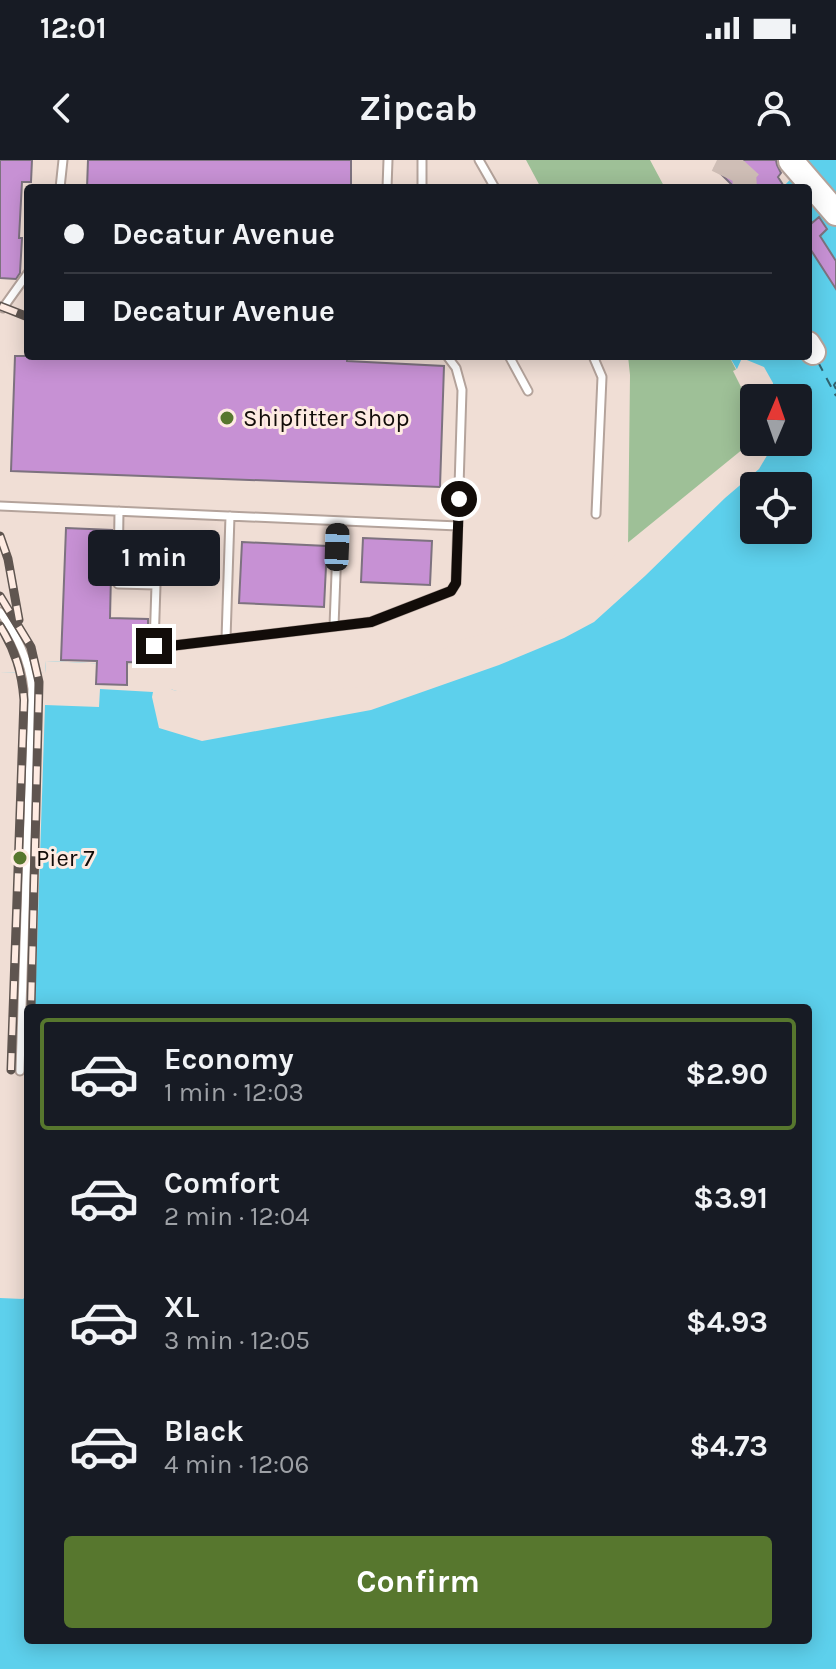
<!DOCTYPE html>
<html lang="en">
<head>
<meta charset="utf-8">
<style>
	:root { --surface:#171b24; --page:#20242c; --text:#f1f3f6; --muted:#9ea1a6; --line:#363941; --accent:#57772e }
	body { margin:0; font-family:Karla,sans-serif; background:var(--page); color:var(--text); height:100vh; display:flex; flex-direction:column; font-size:30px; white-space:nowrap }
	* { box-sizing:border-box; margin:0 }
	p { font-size:26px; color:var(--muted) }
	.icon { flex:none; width:44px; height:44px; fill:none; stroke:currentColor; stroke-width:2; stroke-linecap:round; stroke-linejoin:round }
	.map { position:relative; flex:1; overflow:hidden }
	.side { position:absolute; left:24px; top:844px; width:788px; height:640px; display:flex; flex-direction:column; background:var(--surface); border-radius:8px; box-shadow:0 4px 20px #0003 }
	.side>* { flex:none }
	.guide { position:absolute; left:24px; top:24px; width:788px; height:176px; border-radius:8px; box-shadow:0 4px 20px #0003; display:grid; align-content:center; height:176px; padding:0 40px; background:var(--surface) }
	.needle { width:52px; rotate:2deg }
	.buttons { position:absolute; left:740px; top:224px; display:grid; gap:16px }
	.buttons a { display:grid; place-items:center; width:72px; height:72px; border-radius:8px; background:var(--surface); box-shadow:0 4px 20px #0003; font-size:40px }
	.end { position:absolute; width:36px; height:36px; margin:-18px; border:10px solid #120c09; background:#fff; box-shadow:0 0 0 4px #fff }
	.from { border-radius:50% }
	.bubble { position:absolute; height:56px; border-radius:8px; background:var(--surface); box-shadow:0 4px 20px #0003; font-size:26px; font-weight:700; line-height:56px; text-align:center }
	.car { position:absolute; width:24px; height:48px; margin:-24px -12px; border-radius:10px; box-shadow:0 0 6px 2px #0007; background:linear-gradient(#222 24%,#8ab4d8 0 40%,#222 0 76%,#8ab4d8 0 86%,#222 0) }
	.guide b { display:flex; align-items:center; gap:28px; height:76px; font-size:30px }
	.guide b+b { border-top:2px solid var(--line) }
	.guide i { width:20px; height:20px; background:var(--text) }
	ul { padding:14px 0 0; list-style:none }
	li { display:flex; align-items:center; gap:24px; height:112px; margin:0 16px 12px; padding:0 24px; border:4px solid transparent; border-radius:8px }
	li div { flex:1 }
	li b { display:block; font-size:30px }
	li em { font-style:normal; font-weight:700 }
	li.on { border-color:var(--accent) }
	li>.icon { width:72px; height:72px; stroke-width:1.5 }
	.button { display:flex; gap:16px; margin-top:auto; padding:16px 40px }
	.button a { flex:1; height:92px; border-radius:8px; background:var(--accent); color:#fff; font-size:32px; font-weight:700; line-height:92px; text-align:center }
	.status { display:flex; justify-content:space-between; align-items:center; height:56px; padding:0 40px; background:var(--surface); direction:ltr }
	.status svg { height:22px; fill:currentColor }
	header { display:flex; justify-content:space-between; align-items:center; height:104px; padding:0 40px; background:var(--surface); font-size:36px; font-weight:700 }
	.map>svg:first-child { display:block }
</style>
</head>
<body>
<div class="status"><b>12:01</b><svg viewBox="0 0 49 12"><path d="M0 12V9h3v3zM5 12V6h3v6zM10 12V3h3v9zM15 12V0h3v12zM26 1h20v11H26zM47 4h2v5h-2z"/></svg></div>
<header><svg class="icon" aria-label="back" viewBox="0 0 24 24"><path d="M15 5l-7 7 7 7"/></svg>Zipcab<svg class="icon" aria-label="person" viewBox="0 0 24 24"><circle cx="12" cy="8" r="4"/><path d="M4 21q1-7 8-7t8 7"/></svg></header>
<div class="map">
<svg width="836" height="1509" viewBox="0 0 836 1509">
	<rect width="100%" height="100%" fill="#f0ded5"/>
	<path fill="#9ec097" d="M 526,0 L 650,0 L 665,28 L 541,28 Z
		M 628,196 L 729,196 L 754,245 L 754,282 L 628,388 L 630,215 Z"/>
	<path fill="#5dd0ec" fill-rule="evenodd" d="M 809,0 L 836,0 L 836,1509 L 0,1509 L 0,512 L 45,513 L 46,501 L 155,506 L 155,525 L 210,540 L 370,530 L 559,459 L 757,282 L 798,282 L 798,238 L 754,238 L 729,196 L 808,196 L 808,28 L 782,28 ZM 754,326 L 798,326 L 798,370 L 754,370 ZM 28,848 L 808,848 L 808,1480 L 28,1480 Z"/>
	<path fill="#f0ded5" d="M 742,198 L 764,207 L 773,223 L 773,238 L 754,238 L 754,249 L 751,247 L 733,211 L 737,209 Z
		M 754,280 L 754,282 L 775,282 L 759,309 L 725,338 L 645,416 L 594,462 L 564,478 L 499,505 L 371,550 L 202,581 L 159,568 L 152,537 L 153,532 L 100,529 L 99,547 L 45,545 L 35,848 L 28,848 L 28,1060 L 25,1137 L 23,1139 L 0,1138 L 0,512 L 45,513 L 46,501 L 155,506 L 155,510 L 159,512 L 159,523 L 173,530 L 211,536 L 369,527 L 461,480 L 557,456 L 625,385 Z"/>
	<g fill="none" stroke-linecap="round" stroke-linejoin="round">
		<path stroke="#2f606c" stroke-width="2" stroke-dasharray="10 8" stroke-linecap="butt" d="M 818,202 L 836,236
			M 836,222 L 834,225 L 836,229"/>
	</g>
	<path fill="#c791d4" stroke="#7d727f" stroke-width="2" d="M 0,0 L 32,0 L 31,22 L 22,22 L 19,78 L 22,78 L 20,113 L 16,119 L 0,118 Z
		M 88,0 L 351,0 L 351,28 L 87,28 Z
		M 723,0 L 776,0 L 777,5 L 781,13 L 778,17 L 785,28 L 735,28 L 715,8 Z
		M 808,57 L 812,63 L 819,57 L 827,69 L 820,76 L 836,101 L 836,129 L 809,87 L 808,88 Z
		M 15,196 L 347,196 L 347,201 L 444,206 L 440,327 L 11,311 Z
		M 66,368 L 112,370 L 110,458 L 148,459 L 148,486 L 152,492 L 151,503 L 127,502 L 127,525 L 96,524 L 97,501 L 61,500 Z
		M 125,374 L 200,378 L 199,414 L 125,410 Z
		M 363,378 L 432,381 L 430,425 L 361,422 Z
		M 242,382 L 327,386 L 324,447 L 239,443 Z"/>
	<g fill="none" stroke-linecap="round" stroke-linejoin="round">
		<path stroke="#cfbeb6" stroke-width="24" stroke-dasharray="24 12" stroke-linecap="butt" d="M 717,0 L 744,13
			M 745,28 L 744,13 L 756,0"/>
		<defs>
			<path id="service" d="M 479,0 L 495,28
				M 60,28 L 63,0
				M 387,28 L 388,0
				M 422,28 L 422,0
				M 3,148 L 28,113
				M 509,196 L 528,231
				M 593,196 L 602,217 L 596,354
				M 0,346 L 458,366
				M 119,351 L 118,424 L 156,425 L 154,486 L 170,486 L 371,462 L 451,431 L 456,423 L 462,230 L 456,208 L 447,196
				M 0,452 C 17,476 29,499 32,529 L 20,911
				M 334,466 L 338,361
				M 226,479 L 230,356"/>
			<path id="trunk" d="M 791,1 L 836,53
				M 808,184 L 813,192"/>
		</defs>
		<use href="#service" stroke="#b4a39b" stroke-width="11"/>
		<use href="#trunk" stroke="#b4a39b" stroke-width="28"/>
		<use href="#service" stroke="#fff" stroke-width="7"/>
		<use href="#trunk" stroke="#fff" stroke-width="24"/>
		<defs>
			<path id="rail" d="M 0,146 L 28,157
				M 0,376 L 8,399 L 19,460
				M 0,436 L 31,487 L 39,522 L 31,848
				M 0,466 C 15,490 22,512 24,540 L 11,910"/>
		</defs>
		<use href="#rail" stroke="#5f5550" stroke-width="9"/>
		<use href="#rail" stroke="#feebe2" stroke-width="6" stroke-dasharray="18" stroke-linecap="butt"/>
	</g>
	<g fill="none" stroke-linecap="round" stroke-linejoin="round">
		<path stroke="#120c09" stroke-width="10" d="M 154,486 L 170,486 L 371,462 L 451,431 L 456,423 L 459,339"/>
	</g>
	<g fill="#57772e" stroke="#feebe2" stroke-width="3">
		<circle cx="227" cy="258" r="8"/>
		<circle cx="20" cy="698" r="8"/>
	</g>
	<g text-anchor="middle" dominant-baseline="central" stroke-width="6" stroke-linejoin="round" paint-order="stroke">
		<g font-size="24" fill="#120c09" stroke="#feebe2" text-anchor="start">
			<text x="243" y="258">Shipfitter Shop</text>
			<text x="36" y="698">Pier 7</text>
		</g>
	</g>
</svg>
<div class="buttons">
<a><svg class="needle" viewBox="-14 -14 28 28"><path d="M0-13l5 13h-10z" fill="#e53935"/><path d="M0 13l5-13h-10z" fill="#9ea1a6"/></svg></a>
<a><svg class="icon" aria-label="locate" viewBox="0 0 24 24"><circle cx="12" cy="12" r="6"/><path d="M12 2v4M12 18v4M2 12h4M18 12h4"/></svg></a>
</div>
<i class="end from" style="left:459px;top:339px"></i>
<i class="end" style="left:154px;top:486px"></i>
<div class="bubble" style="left:88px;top:370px;width:132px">1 min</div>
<i class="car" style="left:337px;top:387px;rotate:2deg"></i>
<div class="guide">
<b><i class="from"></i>Decatur Avenue</b>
<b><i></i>Decatur Avenue</b>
</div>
<section class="side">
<ul>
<li class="on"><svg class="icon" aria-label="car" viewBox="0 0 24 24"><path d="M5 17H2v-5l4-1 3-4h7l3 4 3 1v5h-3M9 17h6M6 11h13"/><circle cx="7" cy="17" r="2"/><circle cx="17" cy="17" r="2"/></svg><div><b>Economy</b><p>1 min · 12:03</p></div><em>$2.90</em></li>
<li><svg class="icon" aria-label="car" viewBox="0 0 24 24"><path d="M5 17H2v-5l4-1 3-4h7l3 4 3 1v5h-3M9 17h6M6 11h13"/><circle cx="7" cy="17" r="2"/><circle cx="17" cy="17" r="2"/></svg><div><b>Comfort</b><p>2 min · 12:04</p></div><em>$3.91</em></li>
<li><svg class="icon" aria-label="car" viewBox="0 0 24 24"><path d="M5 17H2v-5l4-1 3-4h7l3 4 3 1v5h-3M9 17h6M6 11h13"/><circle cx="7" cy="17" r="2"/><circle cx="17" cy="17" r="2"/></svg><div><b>XL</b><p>3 min · 12:05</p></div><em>$4.93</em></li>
<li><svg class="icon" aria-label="car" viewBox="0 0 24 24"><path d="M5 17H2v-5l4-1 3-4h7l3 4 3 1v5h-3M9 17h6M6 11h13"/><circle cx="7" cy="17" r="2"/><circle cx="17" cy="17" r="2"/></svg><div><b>Black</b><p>4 min · 12:06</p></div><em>$4.73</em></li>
</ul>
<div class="button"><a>Confirm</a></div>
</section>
</div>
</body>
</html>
